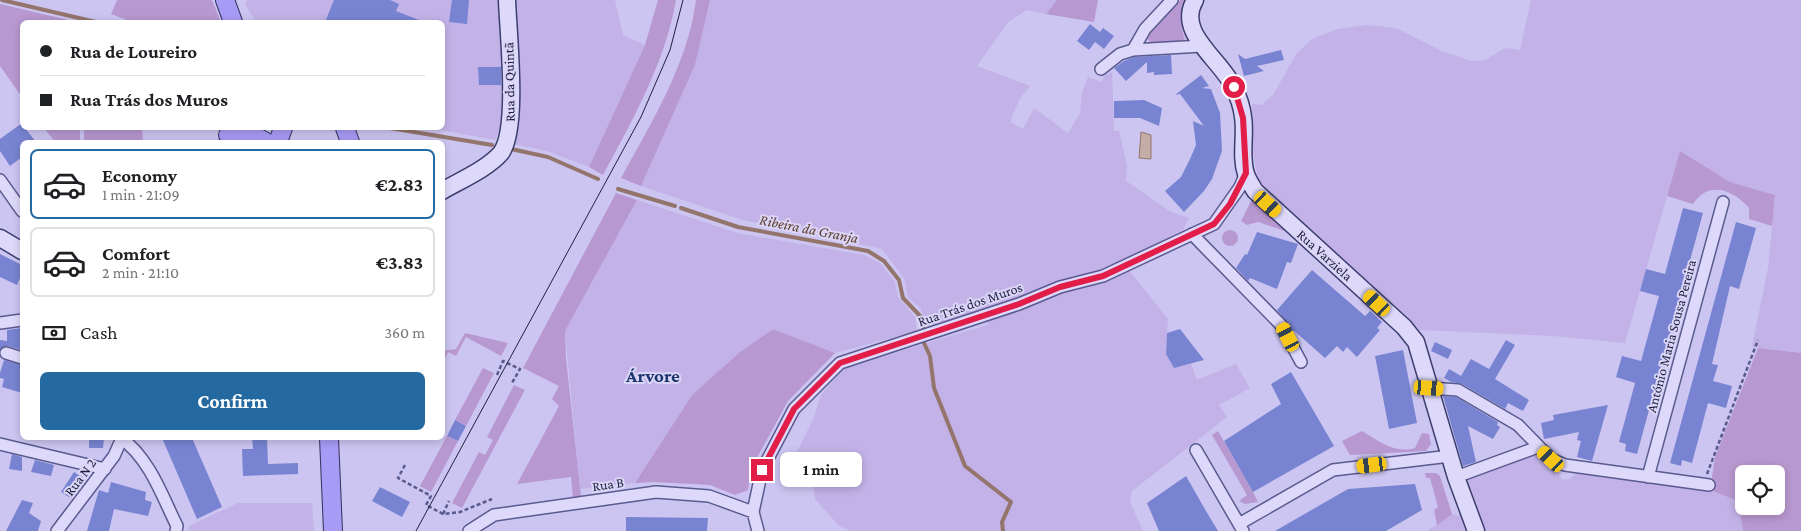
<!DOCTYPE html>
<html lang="en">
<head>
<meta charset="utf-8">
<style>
	:root { --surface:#fff; --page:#f6f6f6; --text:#202124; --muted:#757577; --line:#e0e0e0; --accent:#2569a1 }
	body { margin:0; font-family:"Crimson Pro",serif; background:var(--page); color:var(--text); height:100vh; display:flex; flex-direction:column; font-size:19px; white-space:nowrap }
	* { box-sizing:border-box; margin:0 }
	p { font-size:16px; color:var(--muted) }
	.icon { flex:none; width:28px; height:28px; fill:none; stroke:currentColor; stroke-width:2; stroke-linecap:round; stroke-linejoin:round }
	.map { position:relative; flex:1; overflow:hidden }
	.details { position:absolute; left:20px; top:140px; width:425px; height:300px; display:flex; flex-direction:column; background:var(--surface); border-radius:8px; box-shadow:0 2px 8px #0003 }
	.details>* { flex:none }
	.hud { position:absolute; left:20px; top:20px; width:425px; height:110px; border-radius:8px; box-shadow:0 2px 8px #0003; display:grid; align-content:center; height:110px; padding:0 20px; background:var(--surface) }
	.buttons { position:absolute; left:1735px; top:465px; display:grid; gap:10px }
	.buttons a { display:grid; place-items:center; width:50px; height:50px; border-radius:8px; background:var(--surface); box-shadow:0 2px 8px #0003; font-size:25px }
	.end { position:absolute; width:22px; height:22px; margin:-11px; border:6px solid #e11d48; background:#fff; box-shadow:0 0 0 2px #fff }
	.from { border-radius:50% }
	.bubble { position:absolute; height:35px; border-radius:8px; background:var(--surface); box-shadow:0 2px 8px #0003; font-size:16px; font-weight:700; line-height:35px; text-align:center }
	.car { position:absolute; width:15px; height:30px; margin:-15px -8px; border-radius:6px; box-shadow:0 0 4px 1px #0007; background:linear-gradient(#f5c518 24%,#345 0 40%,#f5c518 0 76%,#345 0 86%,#f5c518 0) }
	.hud b { display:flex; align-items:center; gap:18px; height:48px; font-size:19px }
	.hud b+b { border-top:1px solid var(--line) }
	.hud i { width:12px; height:12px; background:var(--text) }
	ul { padding:9px 0 0; list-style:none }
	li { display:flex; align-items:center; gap:15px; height:70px; margin:0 10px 8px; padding:0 10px; border:2px solid var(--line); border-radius:8px }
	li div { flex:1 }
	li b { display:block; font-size:19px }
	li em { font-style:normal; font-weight:700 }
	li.active { border-color:var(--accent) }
	li>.icon { width:45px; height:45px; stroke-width:1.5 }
	.pay { display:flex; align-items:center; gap:12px; height:55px; padding:0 20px; font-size:19px }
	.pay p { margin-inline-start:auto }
	.button { display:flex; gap:10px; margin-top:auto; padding:10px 20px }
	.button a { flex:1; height:58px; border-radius:8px; background:var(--accent); color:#fff; font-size:20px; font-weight:700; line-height:58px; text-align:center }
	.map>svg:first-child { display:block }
</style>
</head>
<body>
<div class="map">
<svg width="1801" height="531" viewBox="0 0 1801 531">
	<rect width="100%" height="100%" fill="#ccc5f1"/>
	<path fill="#c2b2e7" d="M 247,0 L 499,0 L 503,121 L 495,140 L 429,128 L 442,128 L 442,22 L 256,22 L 245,4 Z
		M 513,0 L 615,0 L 623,35 L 645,45 L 589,167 L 547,151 L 513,144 L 519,115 Z
		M 710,0 L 1057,0 L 1046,14 L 1027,10 L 1008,22 L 977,66 L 1030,86 L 1019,100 L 1010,122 L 1023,129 L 1034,108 L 1068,133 L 1080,113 L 1082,92 L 1088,77 L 1101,82 L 1105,75 L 1112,72 L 1114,131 L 1119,131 L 1127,165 L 1126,181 L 1171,212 L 1189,218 L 1183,230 L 1102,271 L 1056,281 L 1020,300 L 927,328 L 921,309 L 908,297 L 904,278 L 882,249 L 743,220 L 641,186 L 695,65 Z
		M 1531,0 L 1801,0 L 1801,353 L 1752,347 L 1768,268 L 1775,195 L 1730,182 L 1680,151 L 1625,343 L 1553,336 L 1420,330 L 1272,199 L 1258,178 L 1252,146 L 1252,104 L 1261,105 L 1273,95 L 1296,54 L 1312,39 L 1337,29 L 1367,25 L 1396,28 L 1442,51 L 1471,61 L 1485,60 L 1505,48 L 1520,50 Z
		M 637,200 L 737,233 L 864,255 L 880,263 L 895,282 L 898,297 L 915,317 L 917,331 L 835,353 L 772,329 L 692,395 L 635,483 L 580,489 L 565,331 Z
		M 1128,269 L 1168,319 L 1166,351 L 1174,368 L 1191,364 L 1197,380 L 1236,364 L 1250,388 L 1219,405 L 1227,417 L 1132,491 L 1130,502 L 1143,531 L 851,531 L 839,526 L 815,499 L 809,462 L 793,460 L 814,417 L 821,395 L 844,368 L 987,325 L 989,317 L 1060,291 Z
		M 1536,453 L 1555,466 L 1562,480 L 1570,479 L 1577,473 L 1710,490 L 1738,501 L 1743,531 L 1484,531 L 1466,485 L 1469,477 Z
		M 238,503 L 312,503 L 314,531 L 188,531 L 189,526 Z
		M 1461,510 L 1470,531 L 1427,531 L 1452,514 L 1459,516 Z"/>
	<path fill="#b898d0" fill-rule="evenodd" d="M 117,0 L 212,0 L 221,22 L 132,22 L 111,14 Z
		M 658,0 L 676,0 C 665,63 633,119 603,175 L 589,167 L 645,45 Z
		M 696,0 L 710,0 L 695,65 L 641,186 L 621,178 C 651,123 688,64 696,0 Z
		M 1057,0 L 1098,0 L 1094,22 L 1046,14 Z
		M 1180,0 L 1185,0 C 1181,15 1179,24 1185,39 L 1179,42 L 1150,42 L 1147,38 L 1161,19 Z
		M 0,4 L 77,22 L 22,22 L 22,97 L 0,66 Z
		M 44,128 L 80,128 L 80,142 L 55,142 Z
		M 84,128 L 142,128 L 143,142 L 84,142 Z
		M 1680,151 L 1730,182 L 1775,195 L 1772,226 L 1749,219 L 1749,208 C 1733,190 1709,180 1693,204 L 1667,196 Z
		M 616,193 L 637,200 L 565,331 L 566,358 L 581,497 L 573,499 L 571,477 L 517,484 L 559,406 L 552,399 L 559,386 L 523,368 Z
		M 1252,199 L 1287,226 L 1285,231 L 1258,222 L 1247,225 L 1241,221 Z
		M1222 238a8 8 0 1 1 16 0a8 8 0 1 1-16 0Z
		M 773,329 L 835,353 L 788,401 L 752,467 L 748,490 L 735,495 L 710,485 L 654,482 L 635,483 L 692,395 L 739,353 Z
		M 465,333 L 508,343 L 501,356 L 466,337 L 456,356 L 448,352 L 443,362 L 443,351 L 456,349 Z
		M 1758,348 L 1801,353 L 1801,531 L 1743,531 L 1738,501 L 1710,490 L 1715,457 ZM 1744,474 L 1776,474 L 1776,506 L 1744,506 Z
		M 483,368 L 494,373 L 466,426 L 455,420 Z
		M 514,385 L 525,390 L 462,508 L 452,503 L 479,452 L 485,455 L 493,440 L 487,437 Z
		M 1218,431 L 1253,492 L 1258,502 L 1245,504 L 1239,501 L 1247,495 L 1212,435 Z
		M 1362,431 C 1379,441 1394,454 1415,448 L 1422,433 L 1429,434 L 1431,444 L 1426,451 L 1350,455 L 1342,441 Z
		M 447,436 L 458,441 L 431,492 L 420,486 Z
		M 1425,473 L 1436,473 L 1440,476 L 1452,514 L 1437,525 L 1434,510 L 1438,507 L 1430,478 L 1426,478 Z"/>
	<path fill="#c4aca7" stroke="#94756c" d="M 1141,132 L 1151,135 L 1151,159 L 1139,158 Z"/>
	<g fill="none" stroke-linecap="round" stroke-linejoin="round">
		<path stroke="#94756c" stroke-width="4" d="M 2,0 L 96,22
			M 390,128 L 492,145
			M 511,149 L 548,157 L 598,179
			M 618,189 L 675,206
			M 681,208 L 738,227 L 868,251 L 884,261 L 899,280 L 903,298 L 922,318 L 923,328
			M 924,343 L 930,356 L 934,388 L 965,466 L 1011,502 L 1002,522 L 1003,531"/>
	</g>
	<path fill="#7884d2" d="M 334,0 L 390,0 L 399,4 L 396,11 L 424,22 L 325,22 Z
		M 452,0 L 469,0 L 467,24 L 449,22 Z
		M 1090,24 L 1100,32 L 1103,28 L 1114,36 L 1104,49 L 1095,42 L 1089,50 L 1077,41 Z
		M 1281,50 L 1284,60 L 1257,66 L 1264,71 L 1244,76 L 1238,54 L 1245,59 Z
		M 1171,55 L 1172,74 L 1154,75 L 1154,72 L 1147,73 L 1147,62 L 1126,81 L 1114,68 L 1124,61 L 1134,57 Z
		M 478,67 L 501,67 L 501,85 L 479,85 Z
		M 1201,75 L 1209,86 L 1202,88 L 1211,89 L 1220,113 L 1222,151 L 1212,179 L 1204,191 L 1184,212 L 1165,191 L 1181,177 L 1190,159 L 1196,145 L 1193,121 L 1204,126 L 1180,94 L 1175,95 Z
		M 1144,100 L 1162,108 L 1159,126 L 1140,118 L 1114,118 L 1114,101 Z
		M 22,123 L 22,128 L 25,128 L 36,142 L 22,142 L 22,157 L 10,166 L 0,151 L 0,139 Z
		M 1683,208 L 1703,213 L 1637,454 L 1625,451 L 1626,444 L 1619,442 L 1635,383 L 1616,377 L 1622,356 L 1641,361 L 1659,296 L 1640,291 L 1646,269 L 1665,274 Z
		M 1736,222 L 1756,228 L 1739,289 L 1730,286 L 1712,364 L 1718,365 L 1713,381 L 1732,386 L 1726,408 L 1708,403 L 1692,463 L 1682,460 L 1681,466 L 1670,463 Z
		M 1257,232 L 1298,244 L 1291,263 L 1287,262 L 1277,289 L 1250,278 L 1248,281 L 1236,268 L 1245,254 L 1247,255 Z
		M 0,254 L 22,265 L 22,273 L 17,285 L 0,277 Z
		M 1312,270 L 1365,316 L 1370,311 L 1382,322 L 1377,328 L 1380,330 L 1357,357 L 1347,347 L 1343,352 L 1337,346 L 1325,358 L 1292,329 L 1277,310 Z
		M 22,328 L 22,350 L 8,346 L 0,349 L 0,340 L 7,341 L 7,330 Z
		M 1180,329 L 1204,360 L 1174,368 L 1166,354 L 1167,333 Z
		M 1506,340 L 1515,345 L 1495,379 L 1529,400 L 1523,411 L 1508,403 L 1505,409 L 1462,384 L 1451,382 L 1444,378 L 1449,369 L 1461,376 L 1471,359 L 1489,369 Z
		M 1435,342 L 1452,350 L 1448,359 L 1431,351 Z
		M 1403,350 L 1417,423 L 1389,429 L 1375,356 Z
		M 4,360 L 22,365 L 22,393 L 2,387 L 4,379 L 0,378 L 0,373 Z
		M 1291,372 L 1334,446 L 1253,492 L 1224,441 L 1281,404 L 1271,384 Z
		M 1443,396 L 1456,397 L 1498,422 L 1497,425 L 1500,427 L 1493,439 L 1468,426 L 1476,462 L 1463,466 Z
		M 1608,405 L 1592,461 L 1577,457 L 1581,441 L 1577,440 L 1579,432 L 1544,439 L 1541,423 L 1554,420 L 1553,415 Z
		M 455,420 L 466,426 L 458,441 L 447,436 Z
		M 89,438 L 104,438 L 103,448 L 89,448 Z
		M 162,438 L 192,438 L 222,507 L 197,519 Z
		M 252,438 L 267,438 L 268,464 L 298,463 L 298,474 L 243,476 L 242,449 L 253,449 Z
		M 12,454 L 22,457 L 22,471 L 9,469 Z
		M 35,460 L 54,465 L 51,476 L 31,472 Z
		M 74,472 L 86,480 L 72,499 L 61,492 Z
		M 1186,476 L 1206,511 L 1218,531 L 1159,531 L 1147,503 Z
		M 111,482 L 146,492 L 145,500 L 152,502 L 148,516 L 114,509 L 109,531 L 87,531 L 99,490 L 108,493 Z
		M 1415,484 L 1422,510 L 1386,531 L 1275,531 L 1348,489 Z
		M 380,487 L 410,502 L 402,517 L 372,501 Z
		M 22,500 L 33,503 L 29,513 L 41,521 L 38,531 L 6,531 Z
		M 626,517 L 708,518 L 707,531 L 626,531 Z"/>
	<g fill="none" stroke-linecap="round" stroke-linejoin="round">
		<defs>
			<path id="street" d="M 1133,50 L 1145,29 L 1172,0
				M 1101,69 L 1120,54 L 1133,50 L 1202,46
				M 0,180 L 22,211
				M 1192,234 L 1281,325 L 1301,362
				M 0,323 L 22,320
				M 6,353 L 22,358
				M 1429,388 L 1458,390 L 1518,425 L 1551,459 L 1565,465 L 1709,485
				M 121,438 C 150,459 162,496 177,526 L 176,531
				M 0,444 L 105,469
				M 1196,450 L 1243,531
				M 1456,477 L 1538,447
				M 1648,477 L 1723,202
				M 1239,524 L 1333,470 L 1450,456
				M 57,531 L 114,456 L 122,438
				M 469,531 L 494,515 L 656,492 L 709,496 L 753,512
				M 758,531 L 753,512 L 762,470 L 794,409 L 840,363 L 1019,304 L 1060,287 L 1103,276 L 1214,224 L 1240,187 L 1246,173"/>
			<path id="secondary" d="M 1195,0 C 1175,33 1222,60 1234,88 C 1238,96 1242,108 1243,117 C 1246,135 1240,156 1246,174 C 1248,180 1252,186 1255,191 L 1404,327 L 1416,342 L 1456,477 L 1476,531
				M 442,191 C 461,180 487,169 501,153 C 519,129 508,32 507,0
				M 0,238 L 22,251"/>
			<path id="primary" d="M 225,0 L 233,22
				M 345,128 L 350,142
				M 228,135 L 253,135 L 266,142
				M 278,142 L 283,128
				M 329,438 L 333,531"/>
		</defs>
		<use href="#street" stroke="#595a8e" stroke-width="14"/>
		<use href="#secondary" stroke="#3c3e70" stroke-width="19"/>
		<use href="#primary" stroke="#2e315b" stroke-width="20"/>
		<path stroke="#595a8e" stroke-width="2.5" stroke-dasharray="4 2.5" stroke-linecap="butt" d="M 497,375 L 503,361 L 520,369 L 512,383
			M 405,465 L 398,478 L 431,496 L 426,505 L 443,514 L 460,512 L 492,499
			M 1707,474 L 1758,340
			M 443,514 L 449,501"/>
		<use href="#street" stroke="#ded9fb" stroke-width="11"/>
		<use href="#secondary" stroke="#ded9fb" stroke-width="16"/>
		<use href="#primary" stroke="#a89bf6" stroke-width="18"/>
		<path stroke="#1e203d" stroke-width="1" d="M 416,531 L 641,117 L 670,50 L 683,0"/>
	</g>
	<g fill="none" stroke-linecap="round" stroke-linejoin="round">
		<path stroke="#e11d48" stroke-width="6" d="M 762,470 L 794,409 L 840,363 L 1019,304 L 1060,287 L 1103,276 L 1214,224 L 1230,204 L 1246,173 L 1243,118 L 1234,87"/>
	</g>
	<g text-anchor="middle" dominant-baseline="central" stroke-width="4" stroke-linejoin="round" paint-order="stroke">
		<g font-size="14" fill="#1e203d" stroke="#dbd5f8">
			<text transform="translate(509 82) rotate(-91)">Rua da Quintã</text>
			<text transform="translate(1325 255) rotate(42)">Rua Varziela</text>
			<text transform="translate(970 304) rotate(-19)">Rua Trás dos Muros</text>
			<text transform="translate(1671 336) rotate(-75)">António Maria Sousa Pereira</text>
			<text transform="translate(80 477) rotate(-53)">Rua N 2</text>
			<text transform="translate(608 484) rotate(-8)">Rua B</text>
		</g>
		<g font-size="15" font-style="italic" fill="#5d402d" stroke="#dbd5f8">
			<text transform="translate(809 229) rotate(11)">Ribeira da Granja</text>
		</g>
		<g font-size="19" font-weight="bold" fill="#1b366c" stroke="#dbd5f8">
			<text x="653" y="375">Árvore</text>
		</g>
	</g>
</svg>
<div class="buttons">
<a><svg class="icon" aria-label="locate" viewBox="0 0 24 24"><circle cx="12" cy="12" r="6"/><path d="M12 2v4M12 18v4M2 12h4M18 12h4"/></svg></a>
</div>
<i class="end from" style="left:1234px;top:87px"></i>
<i class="end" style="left:762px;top:470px"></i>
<div class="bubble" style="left:780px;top:452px;width:82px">1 min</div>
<i class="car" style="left:1268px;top:204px;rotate:132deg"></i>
<i class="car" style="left:1377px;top:303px;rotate:313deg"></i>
<i class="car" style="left:1288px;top:337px;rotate:332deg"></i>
<i class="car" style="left:1429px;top:388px;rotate:94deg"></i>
<i class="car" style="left:1551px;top:459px;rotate:313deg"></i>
<i class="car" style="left:1372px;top:465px;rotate:263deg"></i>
<div class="hud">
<b><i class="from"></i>Rua de Loureiro</b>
<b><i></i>Rua Trás dos Muros</b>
</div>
<section class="details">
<ul>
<li class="active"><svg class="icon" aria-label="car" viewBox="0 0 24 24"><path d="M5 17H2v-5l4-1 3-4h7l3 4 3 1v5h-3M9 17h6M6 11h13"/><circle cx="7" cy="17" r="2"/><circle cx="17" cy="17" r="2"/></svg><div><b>Economy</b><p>1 min · 21:09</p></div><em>€2.83</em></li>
<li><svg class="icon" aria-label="car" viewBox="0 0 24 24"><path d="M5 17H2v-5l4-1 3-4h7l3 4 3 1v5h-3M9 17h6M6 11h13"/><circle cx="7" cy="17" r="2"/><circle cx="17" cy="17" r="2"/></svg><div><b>Comfort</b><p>2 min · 21:10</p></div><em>€3.83</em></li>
</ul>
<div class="pay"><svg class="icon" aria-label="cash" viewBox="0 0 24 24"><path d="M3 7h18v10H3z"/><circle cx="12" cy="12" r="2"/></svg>Cash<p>360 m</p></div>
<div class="button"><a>Confirm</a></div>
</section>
</div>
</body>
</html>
